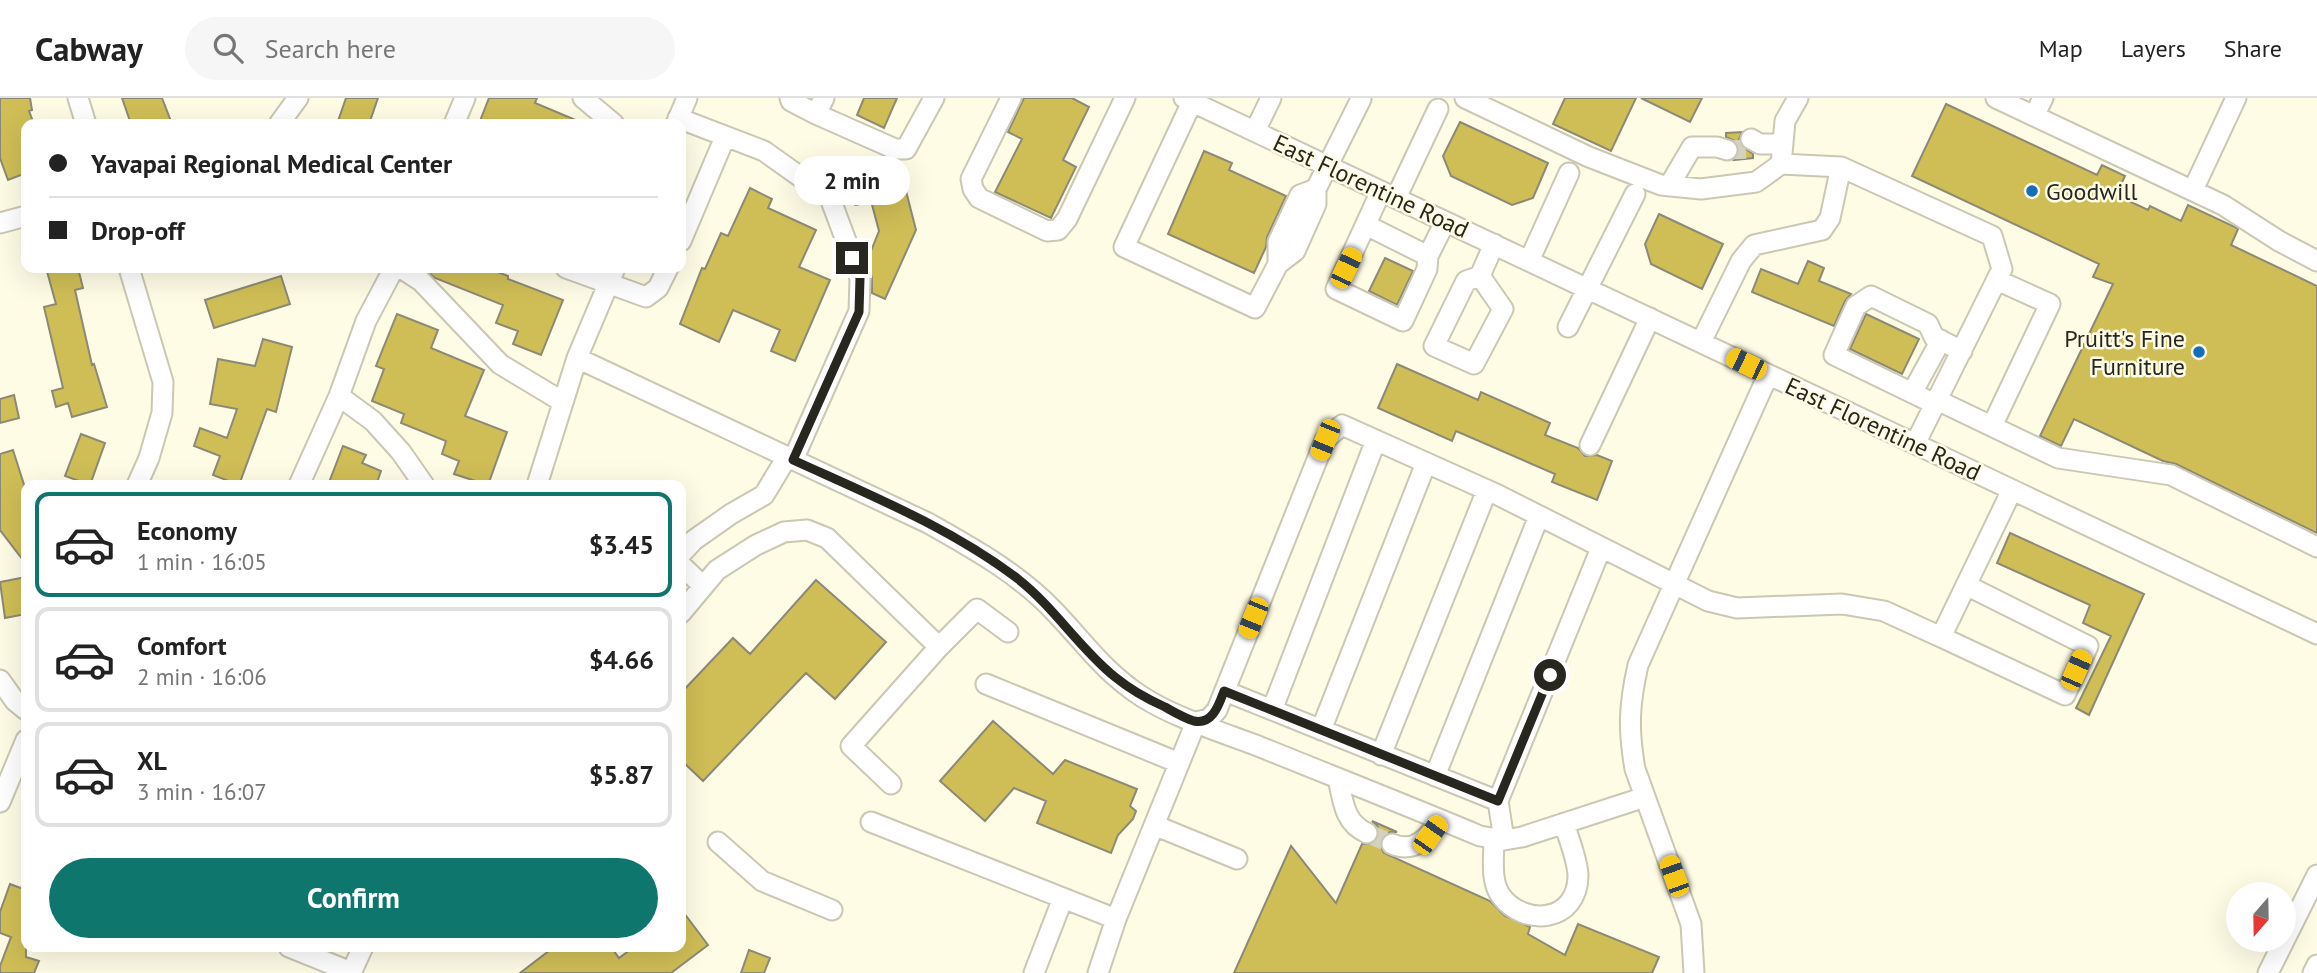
<!DOCTYPE html>
<html lang="en">
<head>
<meta charset="utf-8">
<style>
	:root { --surface:#fff; --page:#f6f6f6; --text:#222; --muted:#767676; --line:#e0e0e0; --accent:#0f766e }
	body { margin:0; font-family:"PT Sans",sans-serif; background:var(--page); color:var(--text); height:100vh; display:flex; flex-direction:column; font-size:26px; white-space:nowrap }
	* { box-sizing:border-box; margin:0 }
	p { font-size:23px; color:var(--muted) }
	.icon { flex:none; width:38px; height:38px; fill:none; stroke:currentColor; stroke-width:2; stroke-linecap:round; stroke-linejoin:round }
	.map { position:relative; flex:1; overflow:hidden }
	.drawer { position:absolute; left:21px; top:382px; width:665px; height:472px; display:flex; flex-direction:column; background:var(--surface); border-radius:14px; box-shadow:0 7px 28px #0002 }
	.drawer>* { flex:none }
	.guide { position:absolute; left:21px; top:21px; width:665px; height:154px; border-radius:14px; box-shadow:0 7px 28px #0002; display:grid; align-content:center; height:154px; padding:0 28px; background:var(--surface) }
	.needle { width:46px; rotate:200deg }
	.buttons { position:absolute; left:2226px; top:784px; display:grid; gap:14px }
	.buttons a { display:grid; place-items:center; width:70px; height:70px; border-radius:50%; background:var(--surface); box-shadow:0 7px 28px #0002; font-size:35px }
	.end { position:absolute; width:32px; height:32px; margin:-16px; border:9px solid #28271f; background:#fff; box-shadow:0 0 0 4px #fff }
	.from { border-radius:50% }
	.bubble { position:absolute; height:49px; border-radius:24px; background:var(--surface); box-shadow:0 7px 28px #0002; font-size:23px; font-weight:700; line-height:49px; text-align:center }
	.car { position:absolute; width:21px; height:42px; margin:-21px -10px; border-radius:9px; box-shadow:0 0 5px 2px #0007; background:linear-gradient(#f5c518 24%,#345 0 40%,#f5c518 0 76%,#345 0 86%,#f5c518 0) }
	.guide b { display:flex; align-items:center; gap:24px; height:66px; font-size:26px }
	.guide b+b { border-top:2px solid var(--line) }
	.guide i { width:18px; height:18px; background:var(--text) }
	ul { padding:12px 0 0; list-style:none }
	li { display:flex; align-items:center; gap:21px; height:105px; margin:0 14px 10px; padding:0 14px; border:4px solid var(--line); border-radius:14px }
	li div { flex:1 }
	li b { display:block; font-size:26px }
	li em { font-style:normal; font-weight:700 }
	li.selected { border-color:var(--accent) }
	li>.icon { width:63px; height:63px; stroke-width:1.5 }
	.button { display:flex; gap:14px; margin-top:auto; padding:14px 28px }
	.button a { flex:1; height:80px; border-radius:42px; background:var(--accent); color:#fff; font-size:28px; font-weight:700; line-height:80px; text-align:center }
	header { display:flex; align-items:center; gap:42px; box-sizing:border-box; height:98px; padding:0 35px; background:var(--surface); border-bottom:2px solid var(--line) }
	header strong { font-size:33px }
	nav { display:flex; gap:38px; margin-inline-start:auto; font-size:24px }
	.search { width:490px; height:63px; background:var(--page); display:flex; align-items:center; gap:18px; box-sizing:border-box; padding:0 24px; border-radius:38px; color:var(--muted); font-size:26px }
	.map>svg:first-child { display:block }
</style>
</head>
<body>
<header>
<strong>Cabway</strong>
<div class="search"><svg class="icon" aria-label="search" viewBox="0 0 24 24"><circle cx="10" cy="10" r="6"/><path d="M15 15l6 6"/></svg>Search here</div>
<nav><a>Map</a><a>Layers</a><a>Share</a></nav>
</header>
<div class="map">
<svg width="2317" height="875" viewBox="0 0 2317 875">
	<rect width="100%" height="100%" fill="#fffce6"/>
	<path fill="#cfbe56" stroke="#8c8976" stroke-width="2" d="M 0,0 L 30,0 L 32,12 L 29,13 L 34,26 L 26,26 L 26,75 L 8,82 L 0,60 Z
		M 122,0 L 162,0 L 172,26 L 131,26 Z
		M 346,0 L 378,0 L 369,26 L 337,26 Z
		M 489,0 L 537,0 L 535,5 L 585,26 L 490,26 L 480,23 Z
		M 864,0 L 897,0 L 884,30 L 857,17 Z
		M 1024,0 L 1072,0 L 1089,9 L 1063,62 L 1076,69 L 1051,120 L 995,94 L 1022,41 L 1008,34 Z
		M 1565,0 L 1636,0 L 1611,53 L 1553,26 Z
		M 1641,0 L 1702,0 L 1690,24 Z
		M 1946,6 L 2097,77 L 2102,67 L 2125,78 L 2116,97 L 2148,112 L 2150,108 L 2181,123 L 2188,107 L 2235,129 L 2238,131 L 2231,147 L 2317,188 L 2317,435 L 2176,366 L 2163,363 L 2074,321 L 2061,348 L 2040,338 L 2113,186 L 2093,179 L 2099,166 L 1912,78 Z
		M 1460,24 L 1548,65 L 1533,100 L 1512,107 L 1451,78 L 1443,58 Z
		M 1742,34 L 1739,41 L 1740,47 L 1753,56 L 1753,60 L 1734,62 L 1738,56 L 1739,49 L 1735,43 L 1726,39 L 1726,35 Z
		M 1204,53 L 1232,65 L 1229,72 L 1286,98 L 1267,139 L 1266,149 L 1254,175 L 1168,136 Z
		M 834,62 L 906,93 L 916,132 L 885,201 L 872,195 L 872,180 L 867,163 L 879,133 L 871,103 L 856,107 L 844,102 L 835,80 L 828,77 Z
		M 750,90 L 772,101 L 768,110 L 816,132 L 799,169 L 830,182 L 795,263 L 771,253 L 780,232 L 733,212 L 719,244 L 680,226 L 702,170 L 705,171 L 721,135 L 728,138 Z
		M 1659,116 L 1723,146 L 1702,191 L 1651,166 L 1645,146 Z
		M 1385,160 L 1413,173 L 1397,207 L 1369,193 Z
		M 1808,163 L 1824,170 L 1819,183 L 1851,196 L 1845,203 L 1834,228 L 1752,194 L 1761,171 L 1798,186 Z
		M 46,170 L 78,170 L 83,190 L 75,192 L 92,267 L 94,266 L 107,309 L 72,319 L 68,305 L 56,309 L 52,293 L 63,290 L 44,209 L 56,206 Z
		M 423,170 L 487,170 L 508,178 L 508,181 L 563,202 L 541,257 L 513,246 L 518,233 L 496,225 L 503,207 L 435,180 Z
		M 281,178 L 290,206 L 214,230 L 205,202 Z
		M 397,216 L 438,232 L 431,250 L 484,272 L 465,318 L 507,334 L 488,387 L 454,376 L 459,363 L 442,356 L 446,343 L 401,325 L 404,316 L 372,303 L 384,271 L 376,268 Z
		M 1866,216 L 1919,241 L 1902,276 L 1850,251 Z
		M 263,241 L 292,249 L 276,314 L 267,311 L 239,387 L 213,377 L 220,358 L 194,348 L 200,330 L 227,340 L 237,311 L 210,306 L 218,261 L 255,268 Z
		M 1397,266 L 1478,302 L 1481,294 L 1550,325 L 1545,337 L 1578,350 L 1585,358 L 1597,357 L 1612,363 L 1597,402 L 1552,384 L 1555,376 L 1456,333 L 1452,343 L 1378,310 Z
		M 14,297 L 19,320 L 0,325 L 0,301 Z
		M 81,336 L 105,345 L 90,387 L 65,378 Z
		M 343,348 L 366,357 L 362,365 L 381,373 L 376,387 L 328,387 Z
		M 13,352 L 26,393 L 26,466 L 0,432 L 0,356 Z
		M 2010,435 L 2144,496 L 2089,617 L 2076,610 L 2111,538 L 2083,525 L 2090,507 L 1997,465 Z
		M 26,479 L 26,516 L 5,520 L 0,484 Z
		M 816,482 L 886,544 L 835,601 L 806,575 L 703,683 L 681,662 L 681,595 L 733,540 L 750,556 Z
		M 993,623 L 1053,676 L 1065,662 L 1137,691 L 1130,708 L 1136,713 L 1133,721 L 1118,737 L 1111,755 L 1037,725 L 1046,703 L 1014,690 L 985,723 L 940,683 Z
		M 1372,723 L 1397,734 L 1390,734 L 1383,738 L 1380,748 L 1384,755 L 1490,803 L 1505,818 L 1530,829 L 1528,836 L 1565,857 L 1578,826 L 1659,859 L 1652,875 L 1234,875 L 1291,748 L 1336,805 L 1362,746 L 1373,746 L 1378,740 L 1378,729 Z
		M 10,786 L 26,792 L 26,859 L 39,863 L 34,875 L 0,875 L 0,868 L 11,839 L 0,835 L 0,814 Z
		M 681,811 L 708,847 L 671,875 L 520,875 L 554,849 L 611,849 L 619,860 L 634,849 L 681,849 Z
		M 749,852 L 770,860 L 764,875 L 741,875 Z"/>
	<g fill="none" stroke-linecap="round" stroke-linejoin="round">
		<path stroke="#d4d1be" stroke-width="19" stroke-dasharray="19 10" stroke-linecap="butt" d="M 1727,52 L 1752,51
			M 1367,735 L 1392,746"/>
		<defs>
			<path id="minor" d="M 78,0 L 86,26
				M 583,0 L 614,26
				M 790,0 L 791,3 L 816,16 L 824,0
				M 1011,0 L 971,81 L 973,91 L 979,100 L 1047,133 L 1058,132 L 1067,121 L 1125,0
				M 1184,0 L 2317,536
				M 1465,0 L 1589,59 L 1661,87 L 1701,91 L 1756,84 L 1781,66 L 1785,23 L 1798,0
				M 1996,0 L 2223,107 L 2279,143 L 2317,163
				M 1192,4 L 1124,149 L 1255,210 L 1278,166 L 1295,153 L 1316,106 L 1316,91 L 1361,1
				M 816,16 L 895,51 L 906,51 L 934,0
				M 2034,18 L 2043,0
				M 678,20 L 764,53 L 830,100 L 860,180 L 859,213 L 793,362
				M 279,26 L 298,0
				M 454,26 L 465,0
				M 676,26 L 687,0
				M 1255,33 L 1271,0
				M 1751,41 L 1760,46 L 1783,46
				M 1781,66 L 1841,69 L 1992,138 L 2002,171 L 1915,346
				M 1669,88 L 1692,49 L 1717,49 L 1727,52
				M 2193,92 L 2236,0
				M 1381,93 L 1336,191 L 1403,223 L 1427,171 L 1428,158 L 1445,124
				M 1396,100 L 1438,11
				M 0,125 L 26,118
				M 1366,127 L 1428,158
				M 681,143 L 725,39
				M 1529,163 L 1569,75
				M 1278,166 L 1278,144 L 1300,97 L 1316,91
				M 129,170 L 163,284 L 162,315 L 149,360 L 137,387
				M 394,170 L 366,223 L 339,298 L 373,323 L 401,354 L 424,387
				M 401,170 L 421,183 L 500,266 L 563,304
				M 566,170 L 646,199 L 658,190 L 668,170
				M 1480,178 L 1503,211 L 1474,266 L 1434,248 L 1466,183 L 1480,178 L 1494,146
				M 1568,229 L 1635,96
				M 1701,244 L 1741,163 L 1754,147 L 1822,132 L 1830,120 L 1841,69
				M 577,260 L 928,425 C 972,450 1018,475 1054,513 C 1084,544 1103,573 1141,598 C 1173,619 1221,634 1258,648 C 1332,678 1406,707 1480,738 L 1504,742 L 1522,739 L 1645,699
				M 1912,295 L 1941,242
				M 1937,302 L 2058,360 L 2171,377 L 2317,449
				M 1935,306 L 1834,257 L 1856,208 L 1871,198 L 1928,226 L 1934,239 L 1962,253
				M 1992,328 L 2050,206 L 1997,182
				M 1590,347 L 1650,220
				M 299,387 L 339,298
				M 537,387 L 577,260 L 615,170
				M 681,456 L 694,442 L 731,416 L 764,397 L 787,359
				M 681,467 L 703,488
				M 1966,487 L 2088,548 L 2065,597 L 1941,539 L 2012,392
				M 681,515 L 717,472 L 756,447 L 784,434 L 807,432 L 827,440 L 939,549 L 851,648 L 891,686
				M 939,549 L 977,511 L 1008,534
				M 0,582 L 15,603 L 26,612
				M 986,586 L 1179,665
				M 1225,593 L 1498,703 L 1504,742
				M 1272,612 L 1376,342
				M 1321,632 L 1426,365
				M 1381,657 L 1487,392
				M 1435,678 L 1539,418
				M 1338,680 C 1343,703 1344,725 1367,735
				M 1498,703 L 1601,450
				M 0,704 L 26,642
				M 871,724 L 1116,821
				M 1154,727 L 1237,761
				M 1494,740 C 1494,759 1490,783 1501,798 C 1524,829 1578,825 1578,777 C 1577,760 1569,742 1564,725
				M 718,744 L 762,783 L 832,812
				M 1392,746 C 1415,756 1428,739 1441,722
				M 289,849 L 351,874
				M 351,875 L 363,849
				M 1034,875 L 1063,800
				M 1098,875 L 1116,821 L 1196,624 L 1209,621 L 1217,612 L 1325,342 L 1342,327 L 1498,397 L 1708,503 L 1737,510 L 1842,506 L 1884,513 L 1941,539
				M 1694,875 L 1691,826 L 1635,671 C 1628,631 1629,607 1638,567 L 1768,277
				M 2268,875 L 2317,777
				M 2313,875 L 2317,867"/>
		</defs>
		<use href="#minor" stroke="#cac7b2" stroke-width="23"/>
		<use href="#minor" stroke="#fff" stroke-width="19"/>
	</g>
	<g fill="none" stroke-linecap="round" stroke-linejoin="round">
		<path stroke="#28271f" stroke-width="9" d="M 852,160 L 860,180 L 859,214 L 793,362 C 870,397 951,430 1018,481 C 1055,510 1079,550 1115,579 C 1131,592 1147,601 1165,609 C 1174,614 1184,620 1194,623 C 1213,627 1219,606 1224,593 L 1498,703 L 1550,577"/>
	</g>
	<g fill="#136fbc" stroke="#fffce6" stroke-width="2.5">
		<circle cx="2032" cy="93" r="7"/>
		<circle cx="2199" cy="254" r="7"/>
	</g>
	<g text-anchor="middle" dominant-baseline="central" stroke-width="5" stroke-linejoin="round" paint-order="stroke">
		<g font-size="24" fill="#28271f" stroke="#fffce6">
			<text transform="translate(1371 88) rotate(25)">East Florentine Road</text>
			<text transform="translate(1883 331) rotate(25)">East Florentine Road</text>
		</g>
		<g font-size="24" fill="#28271f" stroke="#fffce6" text-anchor="start">
			<text x="2046" y="93">Goodwill</text>
			<text x="2185" y="240" text-anchor="end">Pruitt's Fine<tspan x="2185" dy="28">Furniture</tspan></text>
		</g>
	</g>
</svg>
<div class="buttons">
<a><svg class="needle" viewBox="-14 -14 28 28"><path d="M0-13l5 13h-10z" fill="#e53935"/><path d="M0 13l5-13h-10z" fill="#767676"/></svg></a>
</div>
<i class="end from" style="left:1550px;top:577px"></i>
<i class="end" style="left:852px;top:160px"></i>
<div class="bubble" style="left:794px;top:58px;width:116px">2 min</div>
<i class="car" style="left:1346px;top:170px;rotate:25deg"></i>
<i class="car" style="left:1746px;top:266px;rotate:296deg"></i>
<i class="car" style="left:1325px;top:342px;rotate:202deg"></i>
<i class="car" style="left:1253px;top:520px;rotate:202deg"></i>
<i class="car" style="left:2076px;top:572px;rotate:24deg"></i>
<i class="car" style="left:1430px;top:737px;rotate:35deg"></i>
<i class="car" style="left:1674px;top:778px;rotate:340deg"></i>
<div class="guide">
<b><i class="from"></i>Yavapai Regional Medical Center</b>
<b><i></i>Drop-off</b>
</div>
<section class="drawer">
<ul>
<li class="selected"><svg class="icon" aria-label="car" viewBox="0 0 24 24"><path d="M5 17H2v-5l4-1 3-4h7l3 4 3 1v5h-3M9 17h6M6 11h13"/><circle cx="7" cy="17" r="2"/><circle cx="17" cy="17" r="2"/></svg><div><b>Economy</b><p>1 min · 16:05</p></div><em>$3.45</em></li>
<li><svg class="icon" aria-label="car" viewBox="0 0 24 24"><path d="M5 17H2v-5l4-1 3-4h7l3 4 3 1v5h-3M9 17h6M6 11h13"/><circle cx="7" cy="17" r="2"/><circle cx="17" cy="17" r="2"/></svg><div><b>Comfort</b><p>2 min · 16:06</p></div><em>$4.66</em></li>
<li><svg class="icon" aria-label="car" viewBox="0 0 24 24"><path d="M5 17H2v-5l4-1 3-4h7l3 4 3 1v5h-3M9 17h6M6 11h13"/><circle cx="7" cy="17" r="2"/><circle cx="17" cy="17" r="2"/></svg><div><b>XL</b><p>3 min · 16:07</p></div><em>$5.87</em></li>
</ul>
<div class="button"><a>Confirm</a></div>
</section>
</div>
</body>
</html>
